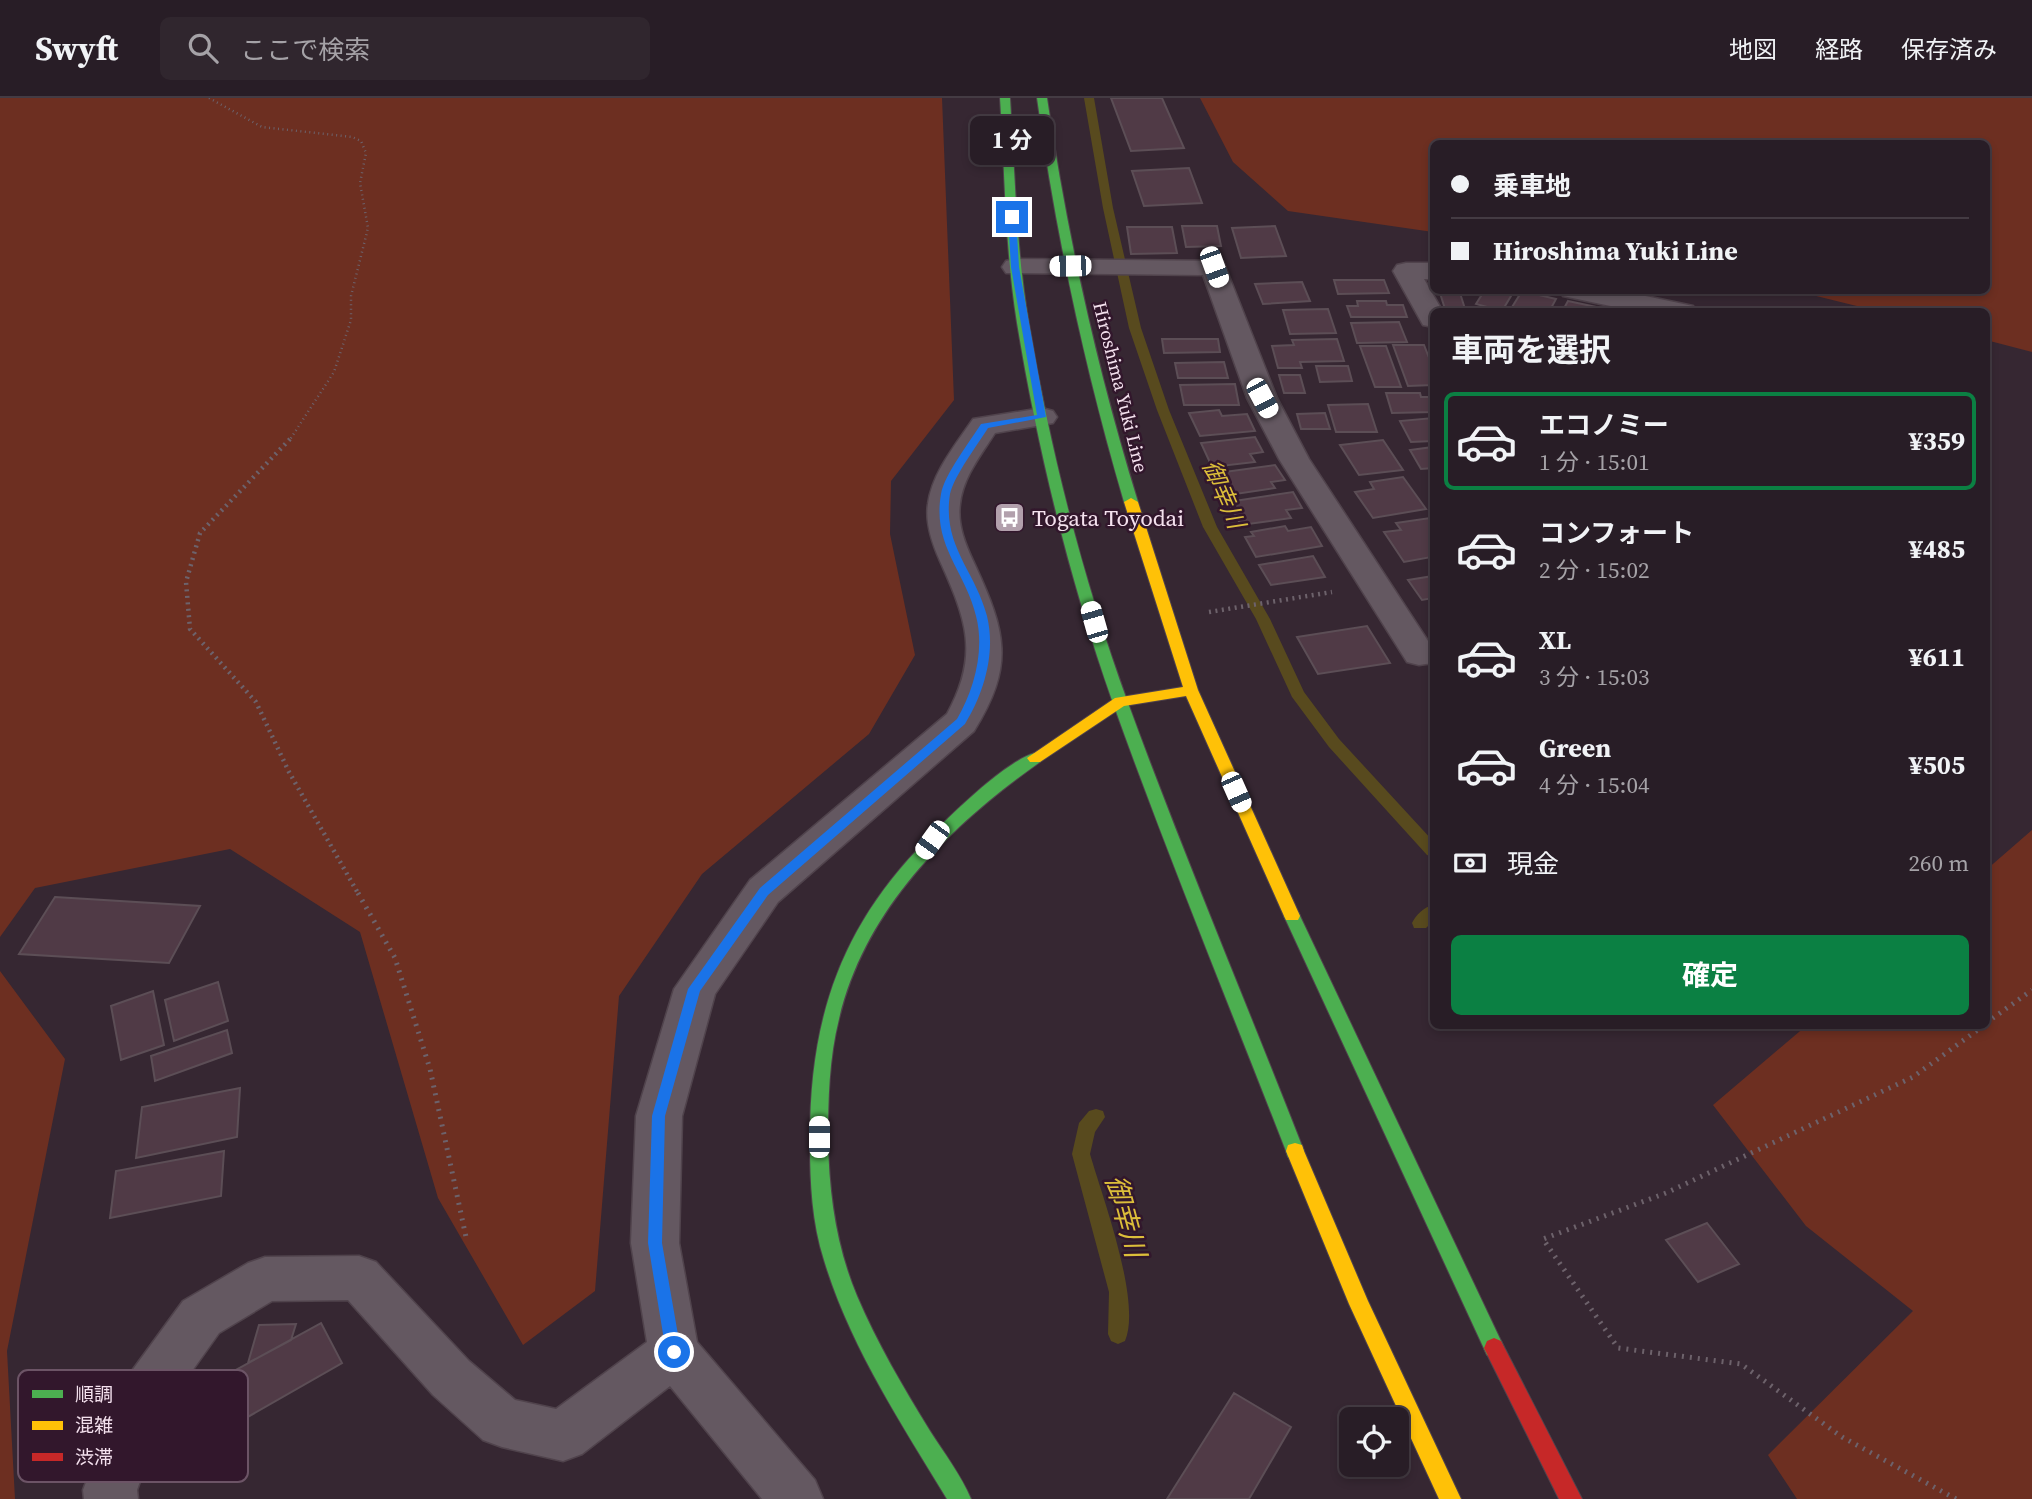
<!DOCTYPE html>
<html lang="ja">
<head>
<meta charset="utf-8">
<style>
	:root { --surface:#281d26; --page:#30262e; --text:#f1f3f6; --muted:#a5a2a7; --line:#443b43; --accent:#0b8043 }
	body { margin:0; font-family:"Source Serif 4","Noto Sans JP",serif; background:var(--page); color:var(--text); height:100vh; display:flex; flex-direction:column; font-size:26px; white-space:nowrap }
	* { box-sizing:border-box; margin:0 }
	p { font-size:23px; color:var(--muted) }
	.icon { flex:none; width:38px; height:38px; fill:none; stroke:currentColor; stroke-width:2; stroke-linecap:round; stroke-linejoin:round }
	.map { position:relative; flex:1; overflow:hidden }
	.sheet { position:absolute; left:1430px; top:210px; width:560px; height:721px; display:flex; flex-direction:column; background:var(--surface); border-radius:10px; box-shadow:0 4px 10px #0003,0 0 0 2px var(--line) }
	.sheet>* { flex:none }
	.hud { position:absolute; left:1430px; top:42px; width:560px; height:154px; border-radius:10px; box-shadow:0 4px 10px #0003,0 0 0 2px var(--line); display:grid; align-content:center; height:154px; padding:0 21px; background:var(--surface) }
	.fabs { position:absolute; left:1339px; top:1309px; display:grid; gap:14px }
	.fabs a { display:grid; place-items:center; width:70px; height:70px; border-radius:10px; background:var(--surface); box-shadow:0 4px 10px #0003,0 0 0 2px var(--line); font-size:35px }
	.end { position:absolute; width:32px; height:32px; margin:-16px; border:9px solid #1a73e8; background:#fff; box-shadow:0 0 0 4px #fff }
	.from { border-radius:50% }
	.bubble { position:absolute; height:49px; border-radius:10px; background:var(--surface); box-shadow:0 4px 10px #0003,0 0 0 2px var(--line); font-size:23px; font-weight:700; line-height:49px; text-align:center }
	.car { position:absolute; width:21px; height:42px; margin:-21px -10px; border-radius:9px; box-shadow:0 0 5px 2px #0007; background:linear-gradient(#fff 24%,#345 0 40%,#fff 0 76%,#345 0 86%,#fff 0) }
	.hud b { display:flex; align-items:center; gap:24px; height:66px; font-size:26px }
	.hud b+b { border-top:2px solid var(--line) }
	.hud i { width:18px; height:18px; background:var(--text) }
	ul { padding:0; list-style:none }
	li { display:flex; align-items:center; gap:21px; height:98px; margin:0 14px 10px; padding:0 7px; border:4px solid transparent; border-radius:10px }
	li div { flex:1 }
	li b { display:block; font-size:26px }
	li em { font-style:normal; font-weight:700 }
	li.selected { border-color:var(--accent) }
	li>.icon { width:63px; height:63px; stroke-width:1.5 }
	h2 { padding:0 21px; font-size:32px; line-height:84px }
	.pay { display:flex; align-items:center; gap:18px; height:77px; padding:0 21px; font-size:26px }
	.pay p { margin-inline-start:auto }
	.cta { display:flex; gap:14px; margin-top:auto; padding:14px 21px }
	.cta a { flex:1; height:80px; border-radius:10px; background:var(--accent); color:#fff; font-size:28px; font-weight:700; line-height:80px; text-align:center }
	header { display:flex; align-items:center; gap:42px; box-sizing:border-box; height:98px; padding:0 35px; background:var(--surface); border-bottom:2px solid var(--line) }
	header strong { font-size:33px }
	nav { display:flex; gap:38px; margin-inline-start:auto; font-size:24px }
	.search { width:490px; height:63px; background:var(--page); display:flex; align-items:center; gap:18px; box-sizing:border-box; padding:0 24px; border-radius:10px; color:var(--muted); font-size:26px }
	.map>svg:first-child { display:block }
</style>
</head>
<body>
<header>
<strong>Swyft</strong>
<div class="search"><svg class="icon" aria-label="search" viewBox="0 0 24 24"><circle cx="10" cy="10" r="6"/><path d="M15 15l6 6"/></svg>ここで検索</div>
<nav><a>地図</a><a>経路</a><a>保存済み</a></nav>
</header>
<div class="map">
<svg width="2032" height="1401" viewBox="0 0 2032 1401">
	<rect width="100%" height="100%" fill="#362732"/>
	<path fill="#6d2f21" d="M 0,0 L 942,0 L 954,302 L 891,383 L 890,436 L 915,557 L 869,636 L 702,776 L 619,898 L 595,1193 L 523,1247 L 438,1100 L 360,834 L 230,751 L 35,790 L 0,839 Z
		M 1200,0 L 2032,0 L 2032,254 L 1986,242 L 1986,214 L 1877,213 L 1796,193 L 1986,192 L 1986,46 L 1433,46 L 1433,134 L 1288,113 L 1233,64 Z
		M 2032,732 L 2032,1401 L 1797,1401 L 1768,1357 L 1913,1213 L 1806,1128 L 1713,1007 L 1806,928 L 1986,928 L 1986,772 Z
		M 0,873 L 65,961 L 7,1253 L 15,1401 L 0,1401 Z"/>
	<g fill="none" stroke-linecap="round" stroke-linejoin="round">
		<path fill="#584a1e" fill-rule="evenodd" d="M 1084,0 L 1094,0 L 1113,110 L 1141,230 L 1169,312 L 1217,429 L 1270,521 L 1304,594 L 1339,641 L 1433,743 L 1433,759 L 1427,757 L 1329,649 L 1292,599 L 1256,521 L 1203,429 L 1157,312 L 1129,230 L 1103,110 Z
			M 1433,807 L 1433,823 L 1426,830 L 1414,830 L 1412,825 C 1416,817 1424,809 1433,807 Z
			M 1096,1011 L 1103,1013 L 1105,1019 L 1095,1034 L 1090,1056 C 1102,1098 1142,1204 1125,1243 L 1118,1246 L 1111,1243 L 1108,1236 L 1109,1194 L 1072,1056 L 1079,1025 L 1089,1013 Z"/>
	</g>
	<path fill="#503a46" stroke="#5c4e56" stroke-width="2" d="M 1111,0 L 1162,0 L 1184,50 L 1131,53 Z
		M 1189,70 L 1202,105 L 1144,108 L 1132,73 Z
		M 1182,128 L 1217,128 L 1221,148 L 1186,149 Z
		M 1275,128 L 1286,158 L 1241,160 L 1232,130 Z
		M 1127,129 L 1172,129 L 1177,155 L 1131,156 Z
		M 1334,182 L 1384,182 L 1389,195 L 1338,196 Z
		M 1302,184 L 1310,203 L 1263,206 L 1255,186 Z
		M 1439,192 L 1459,192 L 1466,214 L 1446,214 Z
		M 1468,192 L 1511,192 L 1514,193 L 1502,213 L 1476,206 L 1481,198 Z
		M 1522,193 L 1556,201 L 1549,214 L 1509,214 Z
		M 1357,203 L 1386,203 L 1387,207 L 1403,207 L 1407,219 L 1351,219 L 1347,208 L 1358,208 Z
		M 1568,203 L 1601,210 L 1599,214 L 1562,214 Z
		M 1328,211 L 1336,235 L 1290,236 L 1283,212 Z
		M 1399,224 L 1407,244 L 1357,245 L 1351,225 Z
		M 1162,241 L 1218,241 L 1220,254 L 1164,255 Z
		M 1337,241 L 1344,263 L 1300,264 L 1302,270 L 1278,270 L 1272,248 L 1294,247 L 1292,242 Z
		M 1393,247 L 1424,247 L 1433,270 L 1433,287 L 1408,288 Z
		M 1360,248 L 1386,248 L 1401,289 L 1375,289 Z
		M 1224,264 L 1228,280 L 1178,280 L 1175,265 Z
		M 1316,268 L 1348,268 L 1352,283 L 1320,284 Z
		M 1279,277 L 1300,277 L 1305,295 L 1284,295 Z
		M 1235,286 L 1239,307 L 1184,307 L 1180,287 Z
		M 1386,295 L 1420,295 L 1421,299 L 1433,299 L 1433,314 L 1392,315 Z
		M 1368,306 L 1377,334 L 1336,334 L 1328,307 Z
		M 1219,312 L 1222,318 L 1247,316 L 1255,333 L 1200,338 L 1189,315 Z
		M 1325,315 L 1330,331 L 1301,331 L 1297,316 Z
		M 1433,320 L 1433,343 L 1411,344 L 1400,323 Z
		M 1255,339 L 1263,354 L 1250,356 L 1255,364 L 1212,369 L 1201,345 Z
		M 1383,342 L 1403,372 L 1359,377 L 1340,347 Z
		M 1433,349 L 1433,370 L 1421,371 L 1410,352 Z
		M 1275,367 L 1285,382 L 1271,384 L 1275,390 L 1229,397 L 1217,375 Z
		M 1403,379 L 1426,411 L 1373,420 L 1355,394 L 1374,391 L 1370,384 Z
		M 1293,394 L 1302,410 L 1286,412 L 1291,420 L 1241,427 L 1228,404 Z
		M 1430,420 L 1433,425 L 1433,463 L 1431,459 L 1404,464 L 1384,434 L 1401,432 L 1396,425 Z
		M 1285,428 L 1288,433 L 1311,429 L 1322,448 L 1256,459 L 1245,439 L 1254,438 L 1251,434 Z
		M 1313,458 L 1325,479 L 1271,487 L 1259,467 Z
		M 1433,478 L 1433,500 L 1422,502 L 1408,482 Z
		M 1367,528 L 1390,565 L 1318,576 L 1297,539 Z
		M 55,799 L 200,808 L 169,865 L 19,856 Z
		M 218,884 L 228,923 L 174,943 L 165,902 Z
		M 153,893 L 164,947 L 121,962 L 111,908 Z
		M 227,932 L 232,955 L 155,983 L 151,958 Z
		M 240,990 L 237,1039 L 136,1060 L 142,1009 Z
		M 224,1053 L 221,1098 L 110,1120 L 116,1073 Z
		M 1707,1125 L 1739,1166 L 1698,1184 L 1666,1142 Z
		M 321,1225 L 342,1265 L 190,1352 L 172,1307 Z
		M 296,1226 L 291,1242 L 248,1265 L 259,1227 Z
		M 1234,1295 L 1291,1329 L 1249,1401 L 1167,1401 Z"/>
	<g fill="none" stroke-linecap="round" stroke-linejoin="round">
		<defs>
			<path id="street" d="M 1015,161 L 1223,163 L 1277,300 L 1309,361 L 1428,543 L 1433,543 L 1433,565 L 1419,567 L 1407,564 L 1279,361 L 1247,300 L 1203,177 L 1006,175 L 1002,169 L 1006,163 Z
				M 1406,165 L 1433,165 L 1433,181 L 1424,181 L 1443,214 L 1433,214 L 1433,229 L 1423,227 L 1393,173 L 1397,167 Z
				M 1560,192 L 1617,192 L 1693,208 L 1697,214 L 1639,214 L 1563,198 Z
				M 1042,310 L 1053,313 L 1057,319 L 1053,325 L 995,335 C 981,357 963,379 960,406 C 957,427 966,448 975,467 C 1006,534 1015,567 974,633 L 778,804 L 715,896 L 682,1018 L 679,1145 L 697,1244 L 815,1382 L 823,1401 L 762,1401 L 670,1288 L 582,1356 L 563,1363 L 502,1349 L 483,1342 L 433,1297 L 348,1202 L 272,1203 L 219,1235 L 165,1311 L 137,1392 L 138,1401 L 84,1401 L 83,1392 L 126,1281 L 183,1203 L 248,1165 L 265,1159 L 359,1158 L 376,1164 L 469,1263 L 515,1302 L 556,1311 L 647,1244 L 631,1145 L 636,1018 L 674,891 L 750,782 L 947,616 C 980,556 966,521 940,463 C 932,445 925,425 928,406 C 932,375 956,346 973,321 Z"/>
			<path id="fast" d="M 1000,0 L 1010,0 C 1015,76 1016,151 1029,226 C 1050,352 1084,485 1128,605 C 1183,756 1246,904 1304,1053 L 1302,1059 L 1295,1061 L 1288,1059 L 1286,1053 C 1228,904 1167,756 1113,605 C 1070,483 1038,353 1017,225 C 1005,150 1005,76 1000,0 Z
				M 1037,0 L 1047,0 C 1067,137 1097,271 1138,404 L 1131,408 L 1124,404 C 1085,271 1056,137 1037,0 Z
				M 1035,655 L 1043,660 L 1040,664 C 951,727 865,810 839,921 C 829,960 828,1002 828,1042 C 829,1096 836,1148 857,1198 C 877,1245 903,1289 930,1333 C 944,1355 961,1377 971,1401 L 947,1401 C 901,1325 850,1248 824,1162 C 812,1125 810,1085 810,1046 C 809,930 836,838 917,752 C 940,727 1004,663 1035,655 Z
				M 1292,812 L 1298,814 L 1300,818 L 1501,1243 L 1504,1250 L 1501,1257 L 1494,1260 L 1487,1257 L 1284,818 L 1286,814 Z"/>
			<path id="slow" d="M 1131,400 L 1138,404 L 1198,592 L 1300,818 L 1298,822 L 1286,822 L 1284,818 L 1186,598 L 1124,608 L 1040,664 L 1030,664 L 1027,660 L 1115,600 L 1183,589 L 1124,404 Z
				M 1295,1045 L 1302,1047 L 1304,1053 L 1368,1203 L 1461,1401 L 1439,1401 L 1349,1206 L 1286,1053 L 1288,1047 Z"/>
			<path id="jam" d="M 1494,1240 L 1501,1243 L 1582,1401 L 1559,1401 L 1484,1250 L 1487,1243 Z"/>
		</defs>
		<use href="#street" stroke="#50434c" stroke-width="3"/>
		<use href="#fast" stroke="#50434c" stroke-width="2"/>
		<use href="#slow" stroke="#50434c" stroke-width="2"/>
		<use href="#jam" stroke="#50434c" stroke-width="2"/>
		<path stroke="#6d626b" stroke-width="2.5" stroke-dasharray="1 3.5" stroke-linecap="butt" d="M 209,0 L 262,29 L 352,39 L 361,43 L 366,55 L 360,85 L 368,130 L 351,198 L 351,222 L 334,274 L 289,343"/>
		<path stroke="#6d626b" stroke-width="4.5" stroke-dasharray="2 4.5" stroke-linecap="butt" d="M 290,341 L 200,435 L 186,484 L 190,531 L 256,604 L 289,674 L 359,797
			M 1209,514 L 1332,494"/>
		<path stroke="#6d626b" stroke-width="5" stroke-dasharray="2 6" stroke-linecap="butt" d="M 358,795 L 395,860 L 430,971 L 466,1139
			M 1986,925 L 2032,892
			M 1956,1401 L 1842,1339 L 1741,1266 L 1618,1250 L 1543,1141 L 1666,1095 L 1913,979 L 1983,928"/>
		<use href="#street" fill="#645861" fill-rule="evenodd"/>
		<use href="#fast" fill="#4caf50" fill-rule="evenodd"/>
		<use href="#slow" fill="#ffc107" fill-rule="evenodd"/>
		<use href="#jam" fill="#c62828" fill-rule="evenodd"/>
	</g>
	<path fill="#1a73e8" d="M 1012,116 L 1016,119 L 1019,169 L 1046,319 L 988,330 C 978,346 954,378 950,396 C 942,448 975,472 987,518 C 996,555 984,595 965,626 L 768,797 L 700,893 L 665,1018 L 662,1145 L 681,1254 L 674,1261 L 666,1254 L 648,1145 L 652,1018 L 688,891 L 760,790 L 957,621 C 974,592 985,552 976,518 C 965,472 932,448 941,396 C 944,377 971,342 981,326 L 1037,317 L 1011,169 L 1008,119 Z"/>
	<defs>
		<symbol id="bus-square" viewBox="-11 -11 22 22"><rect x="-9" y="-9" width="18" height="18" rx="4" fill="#b2a0ac" stroke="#32172c"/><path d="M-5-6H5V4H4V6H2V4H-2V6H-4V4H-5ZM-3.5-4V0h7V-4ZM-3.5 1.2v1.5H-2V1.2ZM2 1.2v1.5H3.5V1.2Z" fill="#fff"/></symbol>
	</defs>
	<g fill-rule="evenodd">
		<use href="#bus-square" x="992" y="402" width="35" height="35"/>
	</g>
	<g text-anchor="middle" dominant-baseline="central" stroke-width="5" stroke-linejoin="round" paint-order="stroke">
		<g font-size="19" fill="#f4e1ee" stroke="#32172c">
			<text transform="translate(1121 289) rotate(76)">Hiroshima Yuki Line</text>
		</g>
		<g font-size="23" fill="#f4e1ee" stroke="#32172c" text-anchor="start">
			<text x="1032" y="420">Togata Toyodai</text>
		</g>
		<g font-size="24" font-style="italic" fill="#dcbe3a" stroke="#32172c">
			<text transform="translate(1224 396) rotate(67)">御幸川</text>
		</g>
		<g font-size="28" font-style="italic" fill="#dcbe3a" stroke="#32172c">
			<text transform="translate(1126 1118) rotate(75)">御幸川</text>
		</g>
	</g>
	<rect x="18" y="1272" width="230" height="112" rx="10" fill="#32172c" stroke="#6c5466" stroke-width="2"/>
	<rect x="32" y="1292" width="31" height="8" fill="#4caf50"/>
	<rect x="32" y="1323" width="31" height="9" fill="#ffc107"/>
	<rect x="32" y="1355" width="31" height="8" fill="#c62828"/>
	<g font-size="19" fill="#f4e1ee">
		<text x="75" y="1303">順調</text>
		<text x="75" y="1334">混雑</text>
		<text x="75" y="1366">渋滞</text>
	</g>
</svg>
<div class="fabs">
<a><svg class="icon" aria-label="locate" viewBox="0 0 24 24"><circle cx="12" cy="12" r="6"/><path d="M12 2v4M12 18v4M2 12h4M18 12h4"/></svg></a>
</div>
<i class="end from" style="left:674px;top:1254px"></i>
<i class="end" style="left:1012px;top:119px"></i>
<div class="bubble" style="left:970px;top:18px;width:84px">1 分</div>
<i class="car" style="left:1070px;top:168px;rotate:269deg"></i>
<i class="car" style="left:1214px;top:169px;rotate:160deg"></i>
<i class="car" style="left:1262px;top:300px;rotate:152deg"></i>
<i class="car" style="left:1094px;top:524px;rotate:344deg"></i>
<i class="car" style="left:1236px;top:694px;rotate:156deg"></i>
<i class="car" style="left:932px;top:742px;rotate:216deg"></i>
<i class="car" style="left:819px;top:1039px;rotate:0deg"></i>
<div class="hud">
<b><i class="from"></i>乗車地</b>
<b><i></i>Hiroshima Yuki Line</b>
</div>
<section class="sheet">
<h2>車両を選択</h2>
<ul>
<li class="selected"><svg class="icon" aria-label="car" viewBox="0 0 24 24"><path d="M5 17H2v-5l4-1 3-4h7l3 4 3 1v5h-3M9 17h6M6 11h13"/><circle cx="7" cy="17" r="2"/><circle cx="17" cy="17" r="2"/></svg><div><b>エコノミー</b><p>1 分 · 15:01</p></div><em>¥359</em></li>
<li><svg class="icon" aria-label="car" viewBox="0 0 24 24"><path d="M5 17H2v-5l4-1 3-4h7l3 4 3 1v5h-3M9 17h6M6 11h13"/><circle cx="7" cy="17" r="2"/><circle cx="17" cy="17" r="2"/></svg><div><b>コンフォート</b><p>2 分 · 15:02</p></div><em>¥485</em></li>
<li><svg class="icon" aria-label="car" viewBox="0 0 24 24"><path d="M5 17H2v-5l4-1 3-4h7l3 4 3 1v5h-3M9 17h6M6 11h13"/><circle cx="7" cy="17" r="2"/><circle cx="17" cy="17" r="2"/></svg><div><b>XL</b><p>3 分 · 15:03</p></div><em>¥611</em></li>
<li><svg class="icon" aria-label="car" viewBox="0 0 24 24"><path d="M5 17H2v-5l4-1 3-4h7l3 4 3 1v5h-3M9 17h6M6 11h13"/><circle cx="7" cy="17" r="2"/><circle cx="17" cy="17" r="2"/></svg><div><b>Green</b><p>4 分 · 15:04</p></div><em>¥505</em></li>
</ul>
<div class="pay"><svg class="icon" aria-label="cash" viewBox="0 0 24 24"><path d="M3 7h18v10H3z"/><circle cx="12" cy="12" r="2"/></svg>現金<p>260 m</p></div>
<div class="cta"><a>確定</a></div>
</section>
</div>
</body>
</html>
